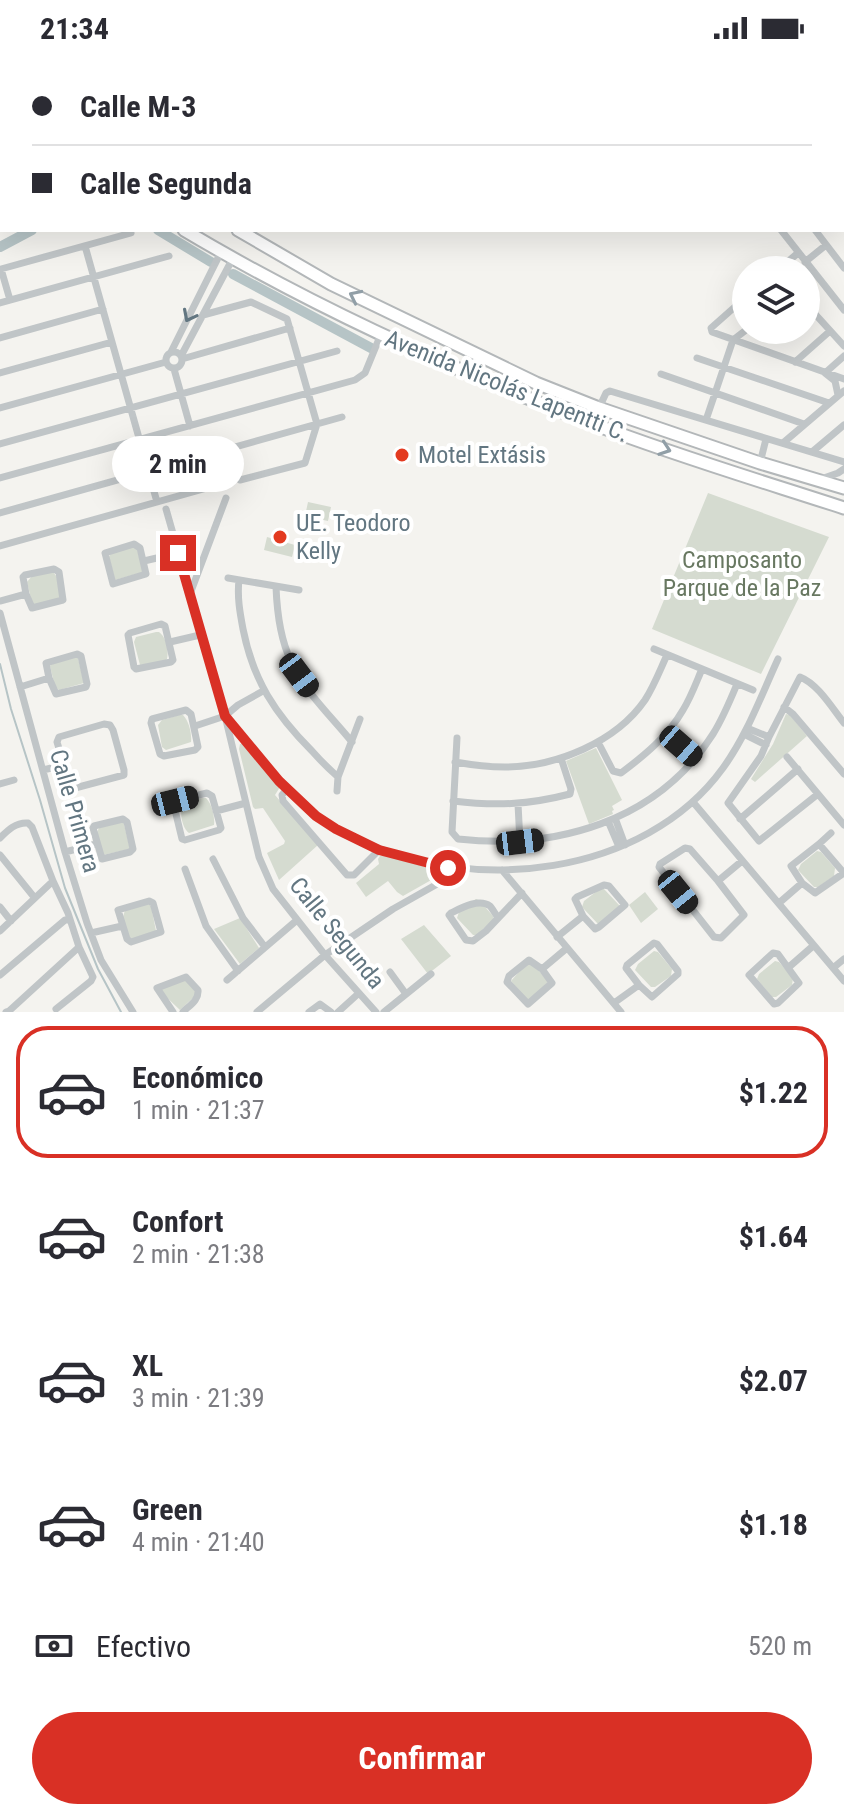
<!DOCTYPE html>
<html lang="es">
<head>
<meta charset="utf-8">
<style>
	:root { --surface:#fff; --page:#f2f2f3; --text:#2b2b33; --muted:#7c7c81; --line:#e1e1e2; --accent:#d93025 }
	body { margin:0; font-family:"Roboto Condensed",sans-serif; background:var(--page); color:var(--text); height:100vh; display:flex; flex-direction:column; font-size:30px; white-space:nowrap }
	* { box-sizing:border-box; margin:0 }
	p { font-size:26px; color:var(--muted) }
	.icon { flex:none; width:44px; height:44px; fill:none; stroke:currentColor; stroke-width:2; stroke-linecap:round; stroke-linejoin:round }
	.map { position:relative; height:956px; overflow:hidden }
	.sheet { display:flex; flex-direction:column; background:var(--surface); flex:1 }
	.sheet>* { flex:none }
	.guide { position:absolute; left:0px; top:0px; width:844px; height:176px; box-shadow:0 8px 32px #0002; display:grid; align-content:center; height:176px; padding:0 32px; background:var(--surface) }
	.fabs { position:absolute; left:732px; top:200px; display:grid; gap:16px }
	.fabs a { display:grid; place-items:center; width:88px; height:88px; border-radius:50%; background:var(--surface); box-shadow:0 8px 32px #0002; font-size:40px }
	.end { position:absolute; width:36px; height:36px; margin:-18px; border:10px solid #d93025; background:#fff; box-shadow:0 0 0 4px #fff }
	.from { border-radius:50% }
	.bubble { position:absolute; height:56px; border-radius:28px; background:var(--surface); box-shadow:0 8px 32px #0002; font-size:26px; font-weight:700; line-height:56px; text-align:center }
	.car { position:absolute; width:24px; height:48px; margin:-24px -12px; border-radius:10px; box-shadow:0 0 6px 2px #0007; background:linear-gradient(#222 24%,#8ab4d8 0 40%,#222 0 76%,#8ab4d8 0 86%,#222 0) }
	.guide b { display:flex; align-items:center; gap:28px; height:76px; font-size:30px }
	.guide b+b { border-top:2px solid var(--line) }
	.guide i { width:20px; height:20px; background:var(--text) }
	ul { padding:14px 0 0; list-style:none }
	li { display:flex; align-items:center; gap:24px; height:132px; margin:0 16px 12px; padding:0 16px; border:4px solid transparent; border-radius:32px }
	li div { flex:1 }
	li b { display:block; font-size:30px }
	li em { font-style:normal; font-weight:700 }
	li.on { border-color:var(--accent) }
	li>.icon { width:72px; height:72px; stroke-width:1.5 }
	.pay { display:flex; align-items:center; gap:20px; height:88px; padding:0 32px; font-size:30px }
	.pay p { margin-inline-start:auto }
	.button { display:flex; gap:16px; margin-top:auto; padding:16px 32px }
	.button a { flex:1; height:92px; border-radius:48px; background:var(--accent); color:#fff; font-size:32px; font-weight:700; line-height:92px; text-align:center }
	.status { display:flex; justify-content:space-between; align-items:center; height:56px; padding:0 40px; background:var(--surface); direction:ltr }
	.status svg { height:22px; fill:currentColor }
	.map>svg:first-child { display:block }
</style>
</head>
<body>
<div class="status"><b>21:34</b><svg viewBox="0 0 49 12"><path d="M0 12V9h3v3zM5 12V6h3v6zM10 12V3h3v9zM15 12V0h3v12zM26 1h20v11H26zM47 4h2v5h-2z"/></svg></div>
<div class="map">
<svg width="844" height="956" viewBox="0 0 844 956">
	<rect width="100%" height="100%" fill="#f4f3ef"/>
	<path fill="#d5dbd0" d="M 708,437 L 829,481 L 761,618 L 652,573 Z
		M 308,446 L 331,451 L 328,465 L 305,460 Z
		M 267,481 L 295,489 L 292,501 L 264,494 Z
		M 134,491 L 137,493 L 143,516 L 115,524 L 109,501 L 111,497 Z
		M 53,516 L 57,521 L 62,541 L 38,551 L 32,547 L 27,526 L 32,520 Z
		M 156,576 L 159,576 C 166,581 169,594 167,603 L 165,605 L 140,609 L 134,586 L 136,581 Z
		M 72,600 L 78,602 L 84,627 L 59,634 L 55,631 L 50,610 L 53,605 Z
		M 786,658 L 790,659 L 807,680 L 755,726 L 751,723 L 773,688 Z
		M 179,659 L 183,659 C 189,665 192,678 191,686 L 166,694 L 162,691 L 158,669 L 162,664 Z
		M 240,688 L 243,688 L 280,731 L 275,739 L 318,789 L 279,824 L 267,797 L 284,788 L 285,785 L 263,752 L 255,753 L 253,751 L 239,693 Z
		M 596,692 L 622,744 L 612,750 L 614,754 L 612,755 L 613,758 L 589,768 L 566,705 Z
		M 202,742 L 206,742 C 212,748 215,761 214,769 L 189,777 C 182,772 179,756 183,748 Z
		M 122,766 L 124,768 L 130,793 L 103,799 L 97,776 L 99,772 Z
		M 817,795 L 821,796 L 835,812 L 834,820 L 818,831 L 814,831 L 798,814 L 801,808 Z
		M 384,799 L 433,813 L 436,820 L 433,823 L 403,840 L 397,836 L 388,825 L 366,841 L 356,827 L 379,808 L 378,803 L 380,800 Z
		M 601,832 L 604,833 L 619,849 L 619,852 L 598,868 L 582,851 L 584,845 Z
		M 645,836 L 658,853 L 641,867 L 629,849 Z
		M 476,843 L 479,844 L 493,860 L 494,863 L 477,879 L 473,879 L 457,862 L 459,856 Z
		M 148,848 L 151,850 L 156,875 L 134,883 L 129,881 L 123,861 L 125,854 Z
		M 240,862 L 259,892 L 240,908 L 214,873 Z
		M 424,869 L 451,900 L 428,918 L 401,883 Z
		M 654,895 L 658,896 L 672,913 L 671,920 L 655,931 L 651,931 L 635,914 L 638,908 Z
		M 775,905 L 779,906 L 793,922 L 792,929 L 776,941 L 772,941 L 757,923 L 759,918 Z
		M 526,908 L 533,908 L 547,924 L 547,927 L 531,943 L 526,943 L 511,925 Z
		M 186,922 L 194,932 L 196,939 L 180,954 L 162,937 L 162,931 Z"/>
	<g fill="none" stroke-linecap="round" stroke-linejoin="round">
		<path stroke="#b6c4c6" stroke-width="2" d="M 0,608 L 11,653 L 40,744 L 65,832 L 98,913 L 121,956"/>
		<path stroke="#b6c4c6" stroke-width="10" d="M 158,174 L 211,206
			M 0,191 L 32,174
			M 233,218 L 371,292"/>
		<defs>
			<path id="highway" d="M 0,20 L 2,22
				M 0,52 L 2,54
				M 184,174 C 315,252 454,315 596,369 C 677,400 761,425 844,452
				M 238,174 L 331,228 L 536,327 L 599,352 L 760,407 L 844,432"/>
		</defs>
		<use href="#highway" stroke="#b3b7b9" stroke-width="15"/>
		<path stroke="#c0c5c7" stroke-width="7" d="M 842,164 L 844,166
			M 781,174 L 844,254
			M 815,174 L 844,212
			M 85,190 L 157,446
			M 805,206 L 826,189
			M 778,214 L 798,197
			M 746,241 L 711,272 L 712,276 L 844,323
			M 10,244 L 1,213 L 131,177
			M 0,247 L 169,200
			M 806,248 L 844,290
			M 203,259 L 251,246 L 287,263 L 317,368 L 305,407 L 240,424
			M 0,282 L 103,253
			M166 304a8 8 0 1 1 16 0a8 8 0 1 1-16 0Z
			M 171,296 L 221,196
			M 181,300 L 233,202
			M 697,302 L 829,347
			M 182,303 L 290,272
			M 795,306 L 830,275
			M 174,313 L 190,370
			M 0,317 L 112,286
			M 661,318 L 804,368
			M 838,339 L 835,325 L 825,317 L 844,300
			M 0,352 L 166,306
			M 599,352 L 606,337 L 610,335 L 844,406
			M 706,364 L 733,284 L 746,274
			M 783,387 L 844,335
			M 0,388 L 337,295
			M 812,396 L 844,369
			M 760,407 L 766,383
			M 0,422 L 355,324 L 365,317 L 381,278
			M 821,423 L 838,417 L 844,413
			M 166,453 L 225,660 L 259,801 L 273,833 L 325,899 L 376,956
			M 0,457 L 342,361
			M 134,488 L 140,492 L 146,518 L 113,528 L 105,497 Z
			M 0,490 L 214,430 L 206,399
			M 144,505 L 178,497
			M 54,513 L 59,516 L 63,544 L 32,552 L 26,538 L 23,521 L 25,519 Z
			M 228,522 L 299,534
			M 239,524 C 237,541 240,557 243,573 C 253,624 275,658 312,695 C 320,704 329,713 338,721
			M 276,531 C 277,556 280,583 291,605 C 304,635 331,660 352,686
			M 190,538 L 226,442
			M 0,545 L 26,538
			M 0,557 L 65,796 L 87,867 L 101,904 L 133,956
			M 161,568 L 165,570 L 173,604 L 171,606 L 136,613 L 134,611 L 128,579 L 130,577 Z
			M 170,586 L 200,579
			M 654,593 L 753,634
			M 77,598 L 81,600 L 87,628 L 86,631 L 56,638 L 49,622 L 46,607 Z
			M 20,631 L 49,622
			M 784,651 L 793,658 L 844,718
			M 186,654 L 191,658 L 198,691 L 195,694 L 164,700 L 160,698 L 151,667 L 152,663 Z
			M 225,660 C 252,694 281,732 315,759 C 327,769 343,776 357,783 C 472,839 644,821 723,712 C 747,679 761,640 778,603
			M 104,668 L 110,669 L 113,674 L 124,714 L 124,719 L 75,732 L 71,732 L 57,686 L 59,681 Z
			M 195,670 L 225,660 L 238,649 L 263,635
			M 747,672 L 769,681
			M 667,678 L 695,702
			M 744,678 L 766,689
			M 457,682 L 452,776 L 458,783 C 556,794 657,766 713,678 C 723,662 730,645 737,628
			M 598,686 L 613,715 L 621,717 C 645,699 668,680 683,654 C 691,641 696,627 702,613
			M 787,701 L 844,769
			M 455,706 C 472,709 488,711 505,711 C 556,711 616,686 645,644 C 654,630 660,614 667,599
			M 43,714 L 64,709
			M 0,728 L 14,724
			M 287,733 L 282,739 L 283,745 L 347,819 L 354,819 L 379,794
			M 337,735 L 338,721 L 360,663
			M 207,737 L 212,740 L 221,772 L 219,774 L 185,784 L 182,783 L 174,750 L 175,745 Z
			M 818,738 L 759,785 L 728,747 L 761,700 L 769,681 L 800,621 C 818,628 832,652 844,667
			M 453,745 C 495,750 528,749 570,738 L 571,733 L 561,702
			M 693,746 L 844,925
			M 518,748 L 520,786
			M 216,755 L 246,747
			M 615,762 L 625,789
			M 123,763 L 127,766 L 133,793 L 130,796 L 102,803 L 93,772 L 94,770 Z
			M 740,763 L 798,713
			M 608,765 L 619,791
			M 0,782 C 8,774 16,766 28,767 L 32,771 L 53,825 L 0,875
			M 819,788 L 844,817 L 815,837 L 802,827 L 791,810 Z
			M 819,788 L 831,777
			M 685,792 L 690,793 L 718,825 L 744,859 L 721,882 L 714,881 L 659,811 L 660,808 Z
			M 65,796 L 96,788
			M 0,799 L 34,841
			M 213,803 L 243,862 L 265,891
			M 185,813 L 206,870 L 238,915
			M 502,814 L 621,956
			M 53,825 L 68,857 L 79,891 L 93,921 L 91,925 L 56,953
			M 718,825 L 742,805
			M 604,829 L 609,830 L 625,849 L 599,871 L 595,873 L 583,860 L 575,843 L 577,841 Z
			M 149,845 L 153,847 L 161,876 L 131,886 L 127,883 L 118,854 Z
			M 779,847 L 802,827
			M 0,851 L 11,865
			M 498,862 C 497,860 491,851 490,850 C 479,842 461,852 451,857 L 449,859 L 466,884 L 473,885 L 486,875 L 522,837
			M 91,877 L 122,870
			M 557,881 L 583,860
			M 654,887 L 657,888 L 678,915 L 678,918 L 652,941 L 639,929 L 626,912 L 627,909 Z
			M 773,897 L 778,898 L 799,927 L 778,947 L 774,948 L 749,919 Z
			M 529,904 L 542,913 L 552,927 L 528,948 L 507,926 L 509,920 Z
			M 789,911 L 813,890
			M 833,912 L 844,903
			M 542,913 L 567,892
			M 390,916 L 406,938
			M 0,919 L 65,864 L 69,864
			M 227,924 L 297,864
			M 614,947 L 639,929
			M 6,956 L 9,955 L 79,891
			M 173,956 L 157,932 L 186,921 L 198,934 C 199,944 190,949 183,956
			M 257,956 L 325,899 L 393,853 L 462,814
			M 309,956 L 320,948 L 331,956
			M 338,956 L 359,937
			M 384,956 L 431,918"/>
		<use href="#highway" stroke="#fff" stroke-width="11"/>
	</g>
	<defs><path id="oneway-chevron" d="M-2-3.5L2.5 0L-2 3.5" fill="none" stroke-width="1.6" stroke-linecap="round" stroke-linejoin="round" transform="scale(2)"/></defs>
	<g stroke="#919fa7">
		<use href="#oneway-chevron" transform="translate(355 240) rotate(-154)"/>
		<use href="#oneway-chevron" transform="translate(665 393) rotate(19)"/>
	</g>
	<use stroke="#627681" href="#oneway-chevron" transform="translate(189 260) rotate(117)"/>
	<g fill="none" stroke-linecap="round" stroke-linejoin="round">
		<path stroke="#d93025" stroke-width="10" d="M 178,497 L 225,660 L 279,725 L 316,760 L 336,773 L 379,794 L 448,812"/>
	</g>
	<g fill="#e33a1f" stroke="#fff" stroke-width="3">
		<circle cx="402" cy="399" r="8"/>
		<circle cx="280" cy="481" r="8"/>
	</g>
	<g text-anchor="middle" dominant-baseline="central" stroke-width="8" stroke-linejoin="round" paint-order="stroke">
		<g font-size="24" fill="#627681" stroke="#fff">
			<text transform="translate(507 330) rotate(22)">Avenida Nicolás Lapentti C.</text>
			<text transform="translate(75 755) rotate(74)">Calle Primera</text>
			<text transform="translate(337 877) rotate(51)">Calle Segunda</text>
		</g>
		<g font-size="24" fill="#627681" stroke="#fff" text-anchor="start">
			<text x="418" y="399">Motel Extásis</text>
			<text x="296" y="467">UE. Teodoro<tspan x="296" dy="28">Kelly</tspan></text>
		</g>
		<g font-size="24" fill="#687861" stroke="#fff">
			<text x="742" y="504">Camposanto<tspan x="742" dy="28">Parque de la Paz</tspan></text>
		</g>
	</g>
</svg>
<div class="fabs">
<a><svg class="icon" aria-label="layers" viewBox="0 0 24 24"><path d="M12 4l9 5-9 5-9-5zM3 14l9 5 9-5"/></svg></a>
</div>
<i class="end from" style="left:448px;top:812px"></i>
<i class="end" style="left:178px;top:497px"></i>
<div class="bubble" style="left:112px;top:380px;width:132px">2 min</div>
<i class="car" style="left:299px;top:619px;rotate:143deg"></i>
<i class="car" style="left:681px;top:690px;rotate:131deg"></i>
<i class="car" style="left:175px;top:745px;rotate:76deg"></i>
<i class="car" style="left:520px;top:786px;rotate:83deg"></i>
<i class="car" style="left:678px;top:836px;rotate:141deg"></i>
<div class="guide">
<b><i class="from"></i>Calle M-3</b>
<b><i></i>Calle Segunda</b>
</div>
</div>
<section class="sheet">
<ul>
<li class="on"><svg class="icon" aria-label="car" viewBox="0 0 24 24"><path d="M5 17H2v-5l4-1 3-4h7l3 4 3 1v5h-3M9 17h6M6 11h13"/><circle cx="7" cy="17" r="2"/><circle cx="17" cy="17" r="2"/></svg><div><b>Económico</b><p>1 min · 21:37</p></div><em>$1.22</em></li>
<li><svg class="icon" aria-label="car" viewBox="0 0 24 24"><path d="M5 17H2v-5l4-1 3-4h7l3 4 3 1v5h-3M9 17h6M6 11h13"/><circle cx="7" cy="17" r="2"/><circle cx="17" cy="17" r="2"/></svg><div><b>Confort</b><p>2 min · 21:38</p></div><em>$1.64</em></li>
<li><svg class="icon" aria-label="car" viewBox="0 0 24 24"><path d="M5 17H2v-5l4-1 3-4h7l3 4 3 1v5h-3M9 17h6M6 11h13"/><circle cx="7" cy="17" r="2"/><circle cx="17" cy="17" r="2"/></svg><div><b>XL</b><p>3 min · 21:39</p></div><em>$2.07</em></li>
<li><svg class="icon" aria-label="car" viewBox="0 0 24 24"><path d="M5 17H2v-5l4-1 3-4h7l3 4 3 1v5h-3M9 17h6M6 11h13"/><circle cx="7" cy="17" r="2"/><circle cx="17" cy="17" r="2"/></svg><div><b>Green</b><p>4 min · 21:40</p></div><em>$1.18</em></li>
</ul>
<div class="pay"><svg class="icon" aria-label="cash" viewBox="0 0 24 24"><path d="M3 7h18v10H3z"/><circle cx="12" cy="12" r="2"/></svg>Efectivo<p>520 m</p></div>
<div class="button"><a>Confirmar</a></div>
</section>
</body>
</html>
